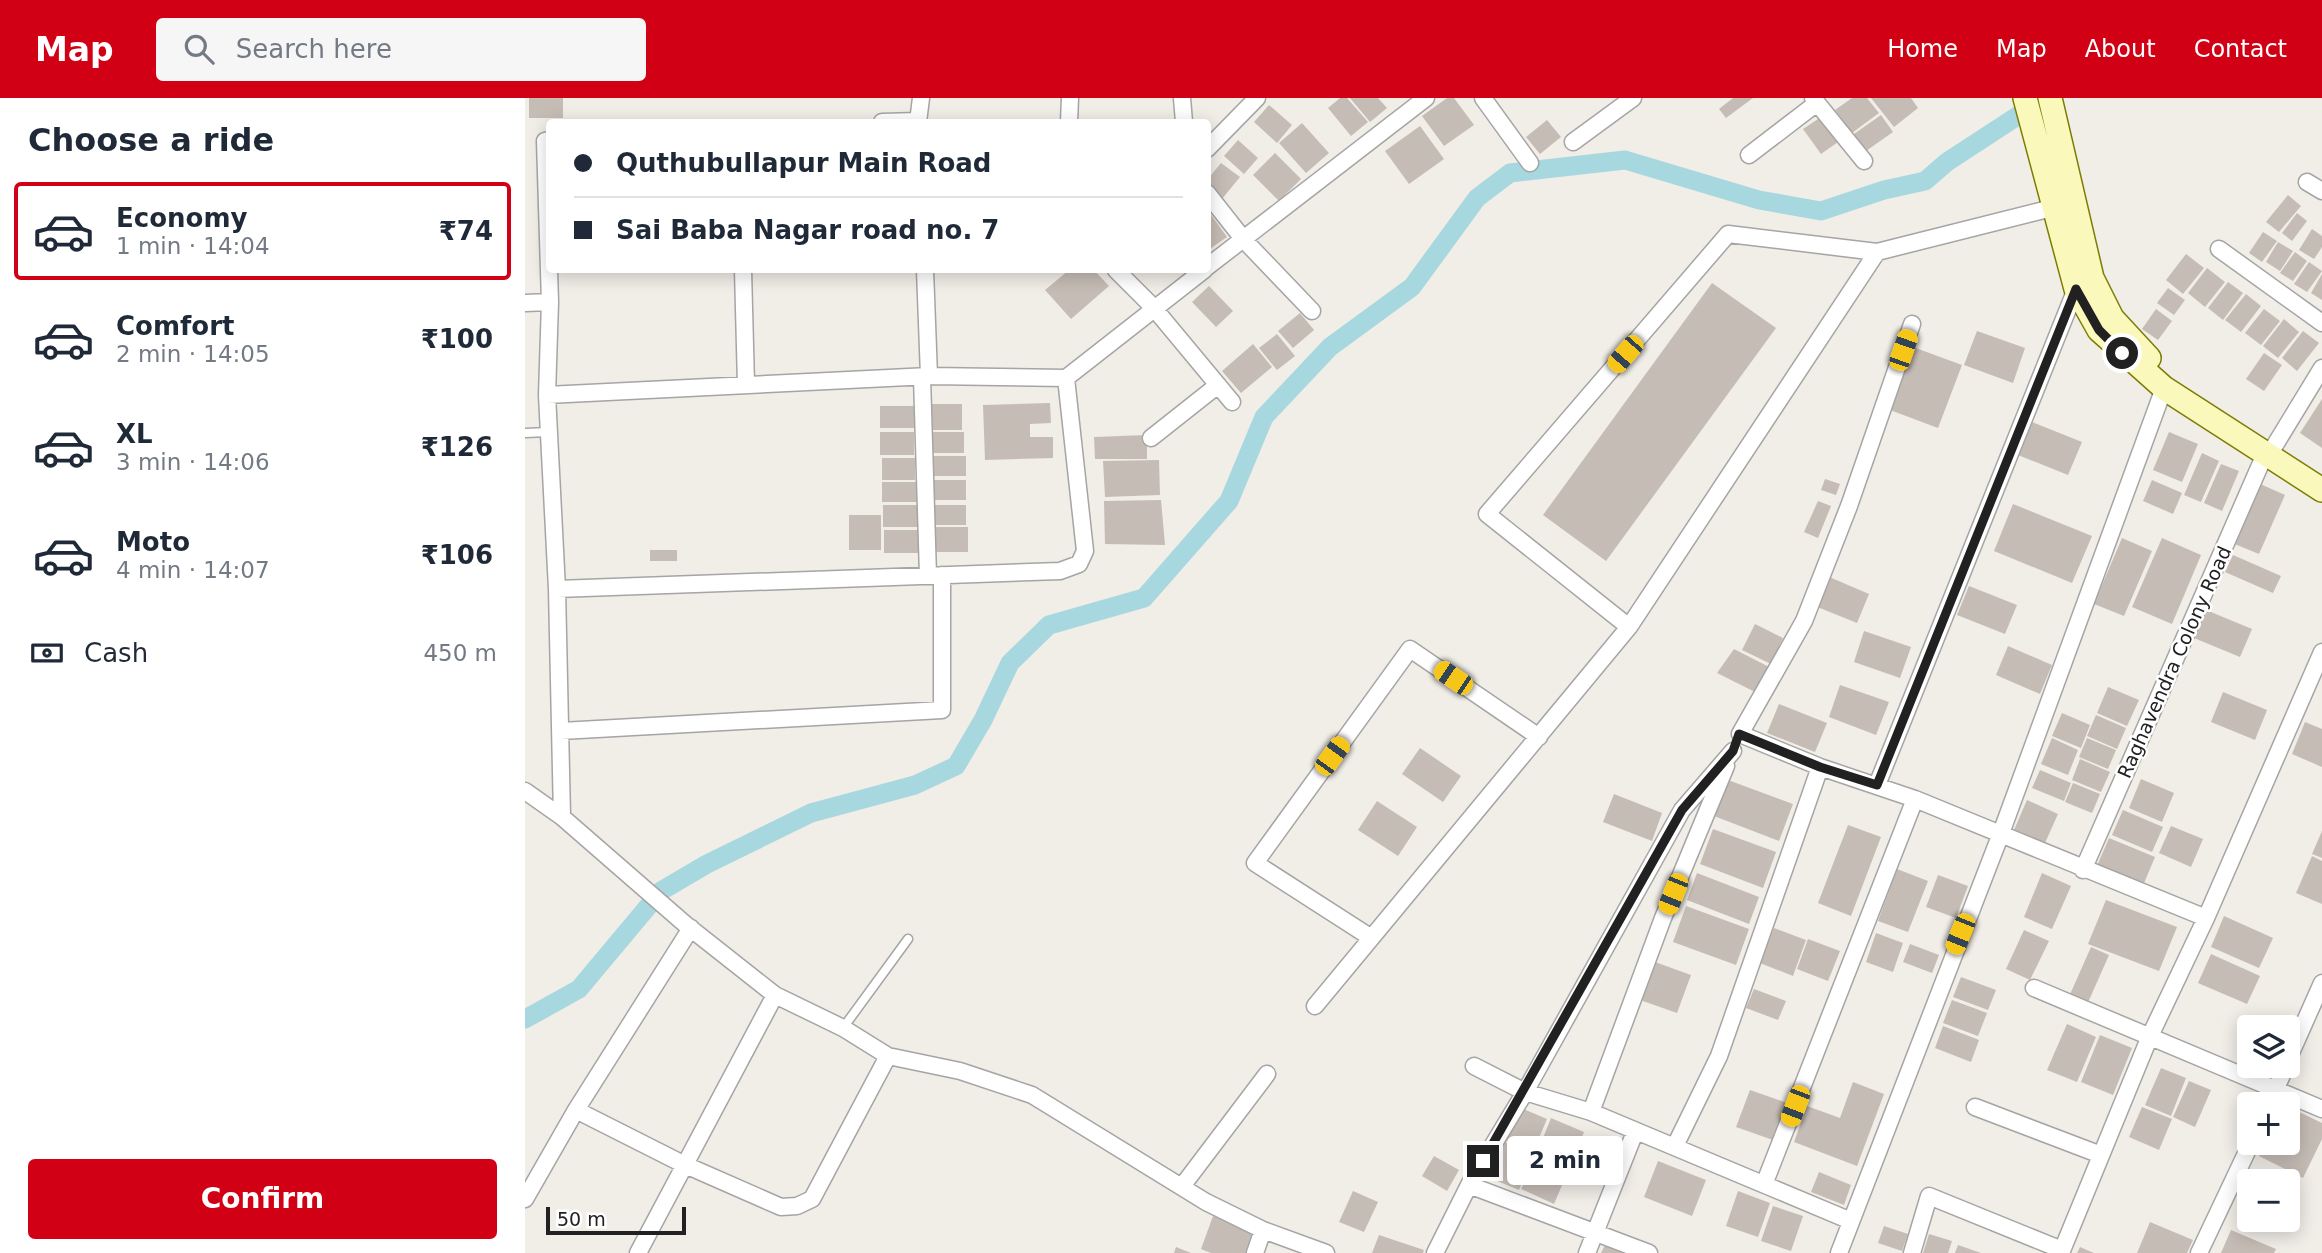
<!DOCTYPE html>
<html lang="en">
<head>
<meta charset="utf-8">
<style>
	:root { --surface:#fff; --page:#f6f6f7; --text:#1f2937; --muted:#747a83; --line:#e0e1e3; --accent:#d20014 }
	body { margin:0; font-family:"DejaVu Sans",sans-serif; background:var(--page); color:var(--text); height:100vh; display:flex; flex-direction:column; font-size:26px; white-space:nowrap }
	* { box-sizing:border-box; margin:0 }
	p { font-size:23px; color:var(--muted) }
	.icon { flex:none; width:38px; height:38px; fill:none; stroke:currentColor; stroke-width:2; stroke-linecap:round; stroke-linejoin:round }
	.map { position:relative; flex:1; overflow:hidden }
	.drawer { display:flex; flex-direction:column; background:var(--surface); width:525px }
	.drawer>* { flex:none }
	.hud { position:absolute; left:21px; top:21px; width:665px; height:154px; border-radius:7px; box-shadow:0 4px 18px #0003; display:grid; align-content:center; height:154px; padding:0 28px; background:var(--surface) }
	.fabs { position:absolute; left:1712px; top:917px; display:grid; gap:14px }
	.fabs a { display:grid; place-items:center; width:63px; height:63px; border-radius:7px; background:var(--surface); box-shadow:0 4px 18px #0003; font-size:35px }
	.scale { position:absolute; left:21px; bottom:18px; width:140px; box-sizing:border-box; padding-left:7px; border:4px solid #212121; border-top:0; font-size:19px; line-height:24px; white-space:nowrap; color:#212121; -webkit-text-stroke:5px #fff; paint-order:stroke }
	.end { position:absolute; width:32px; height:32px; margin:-16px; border:9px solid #212121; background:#fff; box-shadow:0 0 0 4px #fff }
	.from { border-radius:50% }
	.bubble { position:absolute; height:49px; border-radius:7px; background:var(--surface); box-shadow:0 4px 18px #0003; font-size:23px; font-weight:700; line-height:49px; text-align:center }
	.car { position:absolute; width:21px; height:42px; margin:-21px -10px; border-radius:9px; box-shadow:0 0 5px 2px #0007; background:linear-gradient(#f5c518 24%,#345 0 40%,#f5c518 0 76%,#345 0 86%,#f5c518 0) }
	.hud b { display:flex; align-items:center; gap:24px; height:66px; font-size:26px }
	.hud b+b { border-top:2px solid var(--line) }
	.hud i { width:18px; height:18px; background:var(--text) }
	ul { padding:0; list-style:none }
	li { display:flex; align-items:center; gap:21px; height:98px; margin:0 14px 10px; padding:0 14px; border:4px solid transparent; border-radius:7px }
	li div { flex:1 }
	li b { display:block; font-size:26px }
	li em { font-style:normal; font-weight:700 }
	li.on { border-color:var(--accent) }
	li>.icon { width:63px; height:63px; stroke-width:1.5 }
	h2 { padding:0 28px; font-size:32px; line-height:84px }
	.pay { display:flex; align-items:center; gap:18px; height:77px; padding:0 28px; font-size:26px }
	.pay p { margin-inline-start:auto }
	.action { display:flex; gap:14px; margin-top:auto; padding:14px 28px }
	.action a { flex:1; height:80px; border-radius:7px; background:var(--accent); color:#fff; font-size:28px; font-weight:700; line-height:80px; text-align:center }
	header { display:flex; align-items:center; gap:42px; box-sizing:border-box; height:98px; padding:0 35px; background:var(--accent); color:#fff }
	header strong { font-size:33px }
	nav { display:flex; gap:38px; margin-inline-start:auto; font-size:24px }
	.search { width:490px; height:63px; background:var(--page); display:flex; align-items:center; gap:18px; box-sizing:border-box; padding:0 24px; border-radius:7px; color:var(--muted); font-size:26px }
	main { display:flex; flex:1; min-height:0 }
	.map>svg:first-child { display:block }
</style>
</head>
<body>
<header>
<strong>Map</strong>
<div class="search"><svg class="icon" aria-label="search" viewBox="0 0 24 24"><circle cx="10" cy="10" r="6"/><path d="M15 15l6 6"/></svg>Search here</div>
<nav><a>Home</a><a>Map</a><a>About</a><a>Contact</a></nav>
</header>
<main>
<section class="drawer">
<h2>Choose a ride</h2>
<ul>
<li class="on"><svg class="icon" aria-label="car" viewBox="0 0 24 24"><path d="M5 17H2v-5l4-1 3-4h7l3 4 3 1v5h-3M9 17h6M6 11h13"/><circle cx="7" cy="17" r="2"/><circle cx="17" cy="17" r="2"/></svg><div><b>Economy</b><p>1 min · 14:04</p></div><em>₹74</em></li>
<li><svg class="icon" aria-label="car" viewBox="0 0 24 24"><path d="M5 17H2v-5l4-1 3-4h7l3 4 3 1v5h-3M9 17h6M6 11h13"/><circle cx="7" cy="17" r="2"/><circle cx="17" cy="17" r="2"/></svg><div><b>Comfort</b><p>2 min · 14:05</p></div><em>₹100</em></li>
<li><svg class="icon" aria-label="car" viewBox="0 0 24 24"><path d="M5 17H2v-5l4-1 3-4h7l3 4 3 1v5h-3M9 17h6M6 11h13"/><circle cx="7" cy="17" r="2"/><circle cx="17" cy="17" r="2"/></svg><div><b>XL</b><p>3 min · 14:06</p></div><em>₹126</em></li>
<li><svg class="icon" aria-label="car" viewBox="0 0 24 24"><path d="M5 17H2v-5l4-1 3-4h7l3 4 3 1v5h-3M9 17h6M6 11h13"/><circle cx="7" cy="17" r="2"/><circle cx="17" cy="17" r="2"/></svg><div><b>Moto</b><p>4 min · 14:07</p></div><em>₹106</em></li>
</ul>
<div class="pay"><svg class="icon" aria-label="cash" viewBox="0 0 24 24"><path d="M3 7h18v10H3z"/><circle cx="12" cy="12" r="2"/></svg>Cash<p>450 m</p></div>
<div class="action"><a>Confirm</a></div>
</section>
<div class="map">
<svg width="1797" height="1155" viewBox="0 0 1797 1155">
	<rect width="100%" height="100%" fill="#f1ede7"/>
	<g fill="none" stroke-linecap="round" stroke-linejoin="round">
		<path stroke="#a8d8df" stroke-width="19" d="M 0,921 L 54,891 L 136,793 L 182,766 L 286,715 L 390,687 L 431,668 L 458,622 L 485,565 L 524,527 L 619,500 L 704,403 L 739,319 L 805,249 L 887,189 L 952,100 L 985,75 L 1100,62 L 1234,102 L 1296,113 L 1359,92 L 1400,83 L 1422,64 L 1520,0"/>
	</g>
	<path fill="#c6bcb6" d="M 4,0 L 38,0 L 38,20 L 4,20 Z
		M 815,0 L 822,0 L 843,24 L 826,38 L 803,10 Z
		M 825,0 L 853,0 L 862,10 L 845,24 Z
		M 922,0 L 929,0 L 949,27 L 919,48 L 897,18 Z
		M 1208,0 L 1228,0 L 1201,20 L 1194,11 Z
		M 1327,0 L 1342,0 L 1354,15 L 1327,35 L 1310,12 Z
		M 1346,0 L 1386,0 L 1393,10 L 1369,29 Z
		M 744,7 L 767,27 L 752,45 L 729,24 Z
		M 1356,17 L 1368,34 L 1341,53 L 1329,36 Z
		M 1296,19 L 1313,44 L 1296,56 L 1278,31 Z
		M 1022,22 L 1036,39 L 1015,56 L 1001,39 Z
		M 777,25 L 804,55 L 781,75 L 754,45 Z
		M 895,28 L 919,61 L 884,86 L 860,53 Z
		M 713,42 L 733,60 L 719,76 L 699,58 Z
		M 750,55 L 776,81 L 754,103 L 728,77 Z
		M 696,65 L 715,79 L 697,101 L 682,90 L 682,82 Z
		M 1763,97 L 1776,108 L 1754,134 L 1741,124 Z
		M 682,111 L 702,139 L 682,153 Z
		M 1772,115 L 1782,123 L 1767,143 L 1757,135 Z
		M 1787,131 L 1797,138 L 1797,149 L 1789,161 L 1774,152 Z
		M 1738,134 L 1752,143 L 1737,164 L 1724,155 Z
		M 1753,144 L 1768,153 L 1755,173 L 1741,164 Z
		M 1770,154 L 1782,163 L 1768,183 L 1755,175 Z
		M 1661,156 L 1679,170 L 1658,196 L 1641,182 Z
		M 1784,164 L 1797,173 L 1782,194 L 1769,186 Z
		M 1682,170 L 1700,184 L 1680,209 L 1663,195 Z
		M 544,172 L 569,172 L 584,188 L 546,221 L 520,192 Z
		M 1797,176 L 1797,202 L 1786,195 Z
		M 1703,184 L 1718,195 L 1698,222 L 1683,210 Z
		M 1187,185 L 1251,230 L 1081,463 L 1018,417 Z
		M 684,188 L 708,213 L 691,229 L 667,204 Z
		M 1643,190 L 1660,202 L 1649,217 L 1632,205 Z
		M 1721,196 L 1736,208 L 1716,234 L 1700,222 Z
		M 1631,211 L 1647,223 L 1633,242 L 1617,231 Z
		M 1739,211 L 1755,223 L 1736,247 L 1720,235 Z
		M 775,215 L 789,232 L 768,250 L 753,233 Z
		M 1759,221 L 1774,234 L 1753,260 L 1738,248 Z
		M 1452,233 L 1500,250 L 1488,285 L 1439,267 Z
		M 1778,233 L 1794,245 L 1772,273 L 1757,260 Z
		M 752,236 L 770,258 L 752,272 L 734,250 Z
		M 728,246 L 747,269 L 716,295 L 697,273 Z
		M 1388,249 L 1437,267 L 1413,330 L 1365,312 Z
		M 1739,255 L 1757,267 L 1739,293 L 1721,281 Z
		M 1797,301 L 1797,350 L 1775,335 Z
		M 525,305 L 526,325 L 505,326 L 505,339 L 528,339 L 528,360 L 460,362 L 458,307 Z
		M 403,306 L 437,306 L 437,332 L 403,332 Z
		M 355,308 L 390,308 L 390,330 L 355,330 Z
		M 1507,324 L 1557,344 L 1543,377 L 1493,357 Z
		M 355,334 L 389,334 L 389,357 L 355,357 Z
		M 402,334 L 439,334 L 439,355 L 402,355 Z
		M 1644,334 L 1673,346 L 1657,384 L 1628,372 Z
		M 622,337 L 622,361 L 570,361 L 569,339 Z
		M 1677,355 L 1694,363 L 1676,404 L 1659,397 Z
		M 404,358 L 441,358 L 441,378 L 404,378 Z
		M 357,360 L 390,360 L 390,382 L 357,382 Z
		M 634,362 L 635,397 L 580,399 L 578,363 Z
		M 1696,366 L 1714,373 L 1697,413 L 1679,405 Z
		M 1300,381 L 1315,386 L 1311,397 L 1296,392 Z
		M 404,382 L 441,382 L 441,402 L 404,402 Z
		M 1627,382 L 1657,395 L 1648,416 L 1618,403 Z
		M 357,384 L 393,384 L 393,404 L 357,404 Z
		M 1733,385 L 1760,397 L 1734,456 L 1707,445 Z
		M 636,402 L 640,447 L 580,446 L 579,403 Z
		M 1293,403 L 1306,408 L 1293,440 L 1279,434 Z
		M 1488,406 L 1567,438 L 1547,485 L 1469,453 Z
		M 358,407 L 394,407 L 394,429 L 358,429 Z
		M 405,407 L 441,407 L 441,427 L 405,427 Z
		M 324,417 L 356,417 L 356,452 L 324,452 Z
		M 406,429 L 443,429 L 443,454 L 406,454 Z
		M 359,432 L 395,432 L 395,455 L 359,455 Z
		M 1597,440 L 1627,453 L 1599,518 L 1569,506 Z
		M 1637,440 L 1676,457 L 1647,526 L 1607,509 Z
		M 125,452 L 152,452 L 152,463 L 125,463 Z
		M 1708,457 L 1756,478 L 1748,495 L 1700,474 Z
		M 1302,478 L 1344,496 L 1332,525 L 1290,508 Z
		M 1444,488 L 1492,507 L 1480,536 L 1432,517 Z
		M 1681,512 L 1727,531 L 1715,559 L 1669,540 Z
		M 1230,526 L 1258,540 L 1246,566 L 1217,552 Z
		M 1339,533 L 1386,549 L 1375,580 L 1329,564 Z
		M 1483,548 L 1527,567 L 1515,596 L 1471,577 Z
		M 1209,551 L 1250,572 L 1234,596 L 1192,575 Z
		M 1315,587 L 1364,604 L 1351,637 L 1304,619 Z
		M 1583,589 L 1614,602 L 1602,628 L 1572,615 Z
		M 1698,594 L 1742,612 L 1730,642 L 1686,624 Z
		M 1254,606 L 1302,625 L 1290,654 L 1242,635 Z
		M 1537,615 L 1565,627 L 1556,650 L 1527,638 Z
		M 1571,617 L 1601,630 L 1592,651 L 1562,638 Z
		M 1780,624 L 1797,631 L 1797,669 L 1767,656 Z
		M 1527,640 L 1553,652 L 1543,677 L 1516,666 Z
		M 1562,640 L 1591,652 L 1583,671 L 1554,659 Z
		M 895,650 L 936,678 L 918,704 L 877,676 Z
		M 1555,661 L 1585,674 L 1576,694 L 1547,682 Z
		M 1515,672 L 1546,685 L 1539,703 L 1507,690 Z
		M 1616,681 L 1649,695 L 1637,724 L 1604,710 Z
		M 1203,682 L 1268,706 L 1254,743 L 1189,718 Z
		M 1548,685 L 1575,696 L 1567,715 L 1540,704 Z
		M 1089,696 L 1137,715 L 1127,743 L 1078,724 Z
		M 1502,702 L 1533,716 L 1520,745 L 1489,732 Z
		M 852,703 L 892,729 L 873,758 L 833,732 Z
		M 1598,712 L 1638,729 L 1627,754 L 1587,737 Z
		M 1323,727 L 1356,739 L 1326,818 L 1293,805 Z
		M 1646,728 L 1678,741 L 1666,769 L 1634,755 Z
		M 1188,731 L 1251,754 L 1238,790 L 1175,766 Z
		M 1797,733 L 1797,760 L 1787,756 Z
		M 1584,740 L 1630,759 L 1617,790 L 1571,770 Z
		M 1787,758 L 1797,763 L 1797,806 L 1771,795 Z
		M 1372,771 L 1403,783 L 1383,834 L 1353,823 Z
		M 1172,775 L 1234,799 L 1224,826 L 1162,802 Z
		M 1517,775 L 1546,788 L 1527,831 L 1499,819 Z
		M 1413,777 L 1443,788 L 1431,820 L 1401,809 Z
		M 1581,802 L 1652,829 L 1634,873 L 1563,846 Z
		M 1161,808 L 1224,831 L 1211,867 L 1148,844 Z
		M 1699,818 L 1748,840 L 1734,870 L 1686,849 Z
		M 1249,830 L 1281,842 L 1268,878 L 1235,865 Z
		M 1499,832 L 1524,843 L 1505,882 L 1481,871 Z
		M 1351,835 L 1378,845 L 1368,874 L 1341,864 Z
		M 1283,841 L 1315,853 L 1303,883 L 1272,871 Z
		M 1385,846 L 1414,857 L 1407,875 L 1378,864 Z
		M 1566,849 L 1584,857 L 1561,909 L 1543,901 Z
		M 1686,856 L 1735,878 L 1722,906 L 1673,885 Z
		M 1130,864 L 1166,877 L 1152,915 L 1115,902 Z
		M 1436,879 L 1471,892 L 1463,912 L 1428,899 Z
		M 1229,891 L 1261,903 L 1253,922 L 1221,910 Z
		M 1427,902 L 1462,915 L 1453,938 L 1418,925 Z
		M 1542,926 L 1571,939 L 1552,984 L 1522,972 Z
		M 1418,928 L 1454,942 L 1446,964 L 1410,950 Z
		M 1575,937 L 1607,950 L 1588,997 L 1556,984 Z
		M 1636,970 L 1661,980 L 1646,1018 L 1620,1007 Z
		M 1664,983 L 1686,992 L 1670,1029 L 1648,1019 Z
		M 1328,984 L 1359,996 L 1332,1068 L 1269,1044 L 1282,1008 L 1315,1020 Z
		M 1225,992 L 1262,1005 L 1248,1042 L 1211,1029 Z
		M 1762,1008 L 1797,1025 L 1797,1041 L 1778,1080 L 1734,1058 L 1741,1045 L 1762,1045 Z
		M 994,1009 L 1022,1021 L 1008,1054 L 980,1042 Z
		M 1617,1009 L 1647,1021 L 1634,1052 L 1604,1039 Z
		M 1026,1020 L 1059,1034 L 1046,1068 L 1012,1055 Z
		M 975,1042 L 1009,1056 L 994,1092 L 960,1078 Z
		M 1012,1057 L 1044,1071 L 1029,1106 L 996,1091 Z
		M 909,1058 L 934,1072 L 922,1093 L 897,1078 Z
		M 1133,1063 L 1181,1082 L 1167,1118 L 1119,1099 Z
		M 1294,1074 L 1326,1087 L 1319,1107 L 1286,1094 Z
		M 828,1093 L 853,1104 L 839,1134 L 814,1124 Z
		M 1213,1093 L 1245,1105 L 1233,1139 L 1201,1128 Z
		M 1248,1108 L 1278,1118 L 1266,1153 L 1236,1143 Z
		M 688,1118 L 730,1134 L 722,1155 L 686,1155 L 676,1151 Z
		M 1625,1124 L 1668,1142 L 1662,1155 L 1612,1155 Z
		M 1359,1128 L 1383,1136 L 1377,1153 L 1353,1145 Z
		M 1706,1132 L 1751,1151 L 1749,1155 L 1696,1155 Z
		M 1404,1136 L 1427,1143 L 1423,1155 L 1398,1155 Z
		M 854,1137 L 899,1152 L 898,1155 L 847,1155 Z
		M 1081,1145 L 1103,1155 L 1076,1155 Z
		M 1433,1147 L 1456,1155 L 1430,1155 Z
		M 651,1149 L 666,1155 L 649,1155 Z
		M 1555,1149 L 1569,1155 L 1552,1155 Z"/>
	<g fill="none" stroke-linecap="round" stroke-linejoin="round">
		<defs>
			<path id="service" d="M 0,335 L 24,334
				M 318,930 L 383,841"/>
			<path id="minor" d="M 657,0 L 659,24
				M 958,0 L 1005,65
				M 1288,0 L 1339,63
				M 357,24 L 393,23
				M 393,24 L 396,0
				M 544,24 L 545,0
				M 24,42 L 20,43 L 25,204 L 22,297 L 32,491 L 37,719
				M 1048,44 L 1108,0
				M 682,51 L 732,0
				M 1224,57 L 1292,5
				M 1782,84 L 1797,93
				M 682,95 L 719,142 L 787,213
				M 1694,151 L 1797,225
				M 682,169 L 901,0
				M 218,172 L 221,287
				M 591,172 L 628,209 L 707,304
				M 0,205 L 25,204
				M 1387,226 L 1324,408 L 1279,523 L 1215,636 L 1295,669 L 1390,701 L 1681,820
				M 404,278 L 541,280 L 679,172
				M 397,279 L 403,478
				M 22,297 L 404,278 L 400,172
				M 626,340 L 693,287
				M 1750,347 L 1797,270
				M 32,491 L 535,473 L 554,466 L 560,453 L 541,280
				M 1104,529 L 1352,154 L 1531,109
				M 36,633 L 417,612 L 417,477
				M 1352,687 L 1551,191
				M 0,693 L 37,719 L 160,826 L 250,897 L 318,930 L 363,958 L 435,973 L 507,997 L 681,1104 L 738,1132 L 801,1155
				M 1558,772 L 1740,356
				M 845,839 L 730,765 L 885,551 L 1014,639
				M 1509,890 L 1797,1011
				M 790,908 L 1104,529 L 962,416 L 1203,136 L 1352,154
				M 1762,964 L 1797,885
				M 949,968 L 1000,994 L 1066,1014 L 1326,1123
				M 1744,1006 L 1761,968
				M 1450,1009 L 1576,1057
				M 51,1012 L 158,1066 L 256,1109 L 272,1108 L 287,1101 L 363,958
				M 1066,1014 L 1138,820 L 1201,668
				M 1150,1048 L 1194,958 L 1295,669
				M 1240,1084 L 1390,701
				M 658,1087 L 742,976
				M 944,1087 L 1124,1155
				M 0,1101 L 51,1012 L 166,830
				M 113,1155 L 250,897
				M 730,1155 L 738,1132
				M 910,1155 L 944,1087 L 1000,994 L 1157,712 L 1208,653
				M 1062,1155 L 1110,1034
				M 1314,1155 L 1475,738 L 1639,290
				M 1387,1155 L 1404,1098 L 1537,1152
				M 1536,1155 L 1625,938 L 1681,820 L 1797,554
				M 1674,1155 L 1726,1045"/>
			<path id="secondary" d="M 1500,0 L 1551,191 L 1574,232 L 1639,290 L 1797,392
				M 1525,0 L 1567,180 L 1587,220 L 1624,260"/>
		</defs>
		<use href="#service" stroke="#a5a5a5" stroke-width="11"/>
		<use href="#minor" stroke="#a5a5a5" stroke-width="19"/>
		<use href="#secondary" stroke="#7b7d03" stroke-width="26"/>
		<use href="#service" stroke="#fff" stroke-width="8"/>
		<use href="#minor" stroke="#fff" stroke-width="16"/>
		<use href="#secondary" stroke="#fbf8bc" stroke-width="23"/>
	</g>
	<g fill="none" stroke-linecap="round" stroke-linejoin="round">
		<path stroke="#212121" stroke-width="9" d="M 958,1063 L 1157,712 L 1208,653 L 1214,636 L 1295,669 L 1352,687 L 1551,191 L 1574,232 L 1597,255"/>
	</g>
	<g text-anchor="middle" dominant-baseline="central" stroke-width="5" stroke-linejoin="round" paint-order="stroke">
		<g font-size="19" fill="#212121" stroke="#fff">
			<text transform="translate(1649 564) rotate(-66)">Raghavendra Colony Road</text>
		</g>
	</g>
</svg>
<div class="fabs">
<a><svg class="icon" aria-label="layers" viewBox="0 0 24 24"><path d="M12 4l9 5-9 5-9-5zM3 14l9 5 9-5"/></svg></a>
<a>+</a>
<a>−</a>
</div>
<div class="scale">50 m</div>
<i class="end from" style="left:1597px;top:255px"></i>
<i class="end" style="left:958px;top:1063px"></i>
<div class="bubble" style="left:982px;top:1038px;width:116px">2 min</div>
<i class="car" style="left:1378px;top:252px;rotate:19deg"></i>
<i class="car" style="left:1100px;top:256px;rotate:221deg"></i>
<i class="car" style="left:928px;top:580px;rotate:304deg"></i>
<i class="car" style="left:807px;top:658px;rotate:36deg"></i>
<i class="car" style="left:1148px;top:796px;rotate:202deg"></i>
<i class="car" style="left:1435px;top:836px;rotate:202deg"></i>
<i class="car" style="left:1270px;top:1008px;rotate:201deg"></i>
<div class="hud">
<b><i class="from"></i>Quthubullapur Main Road</b>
<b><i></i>Sai Baba Nagar road no. 7</b>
</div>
</div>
</main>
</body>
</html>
